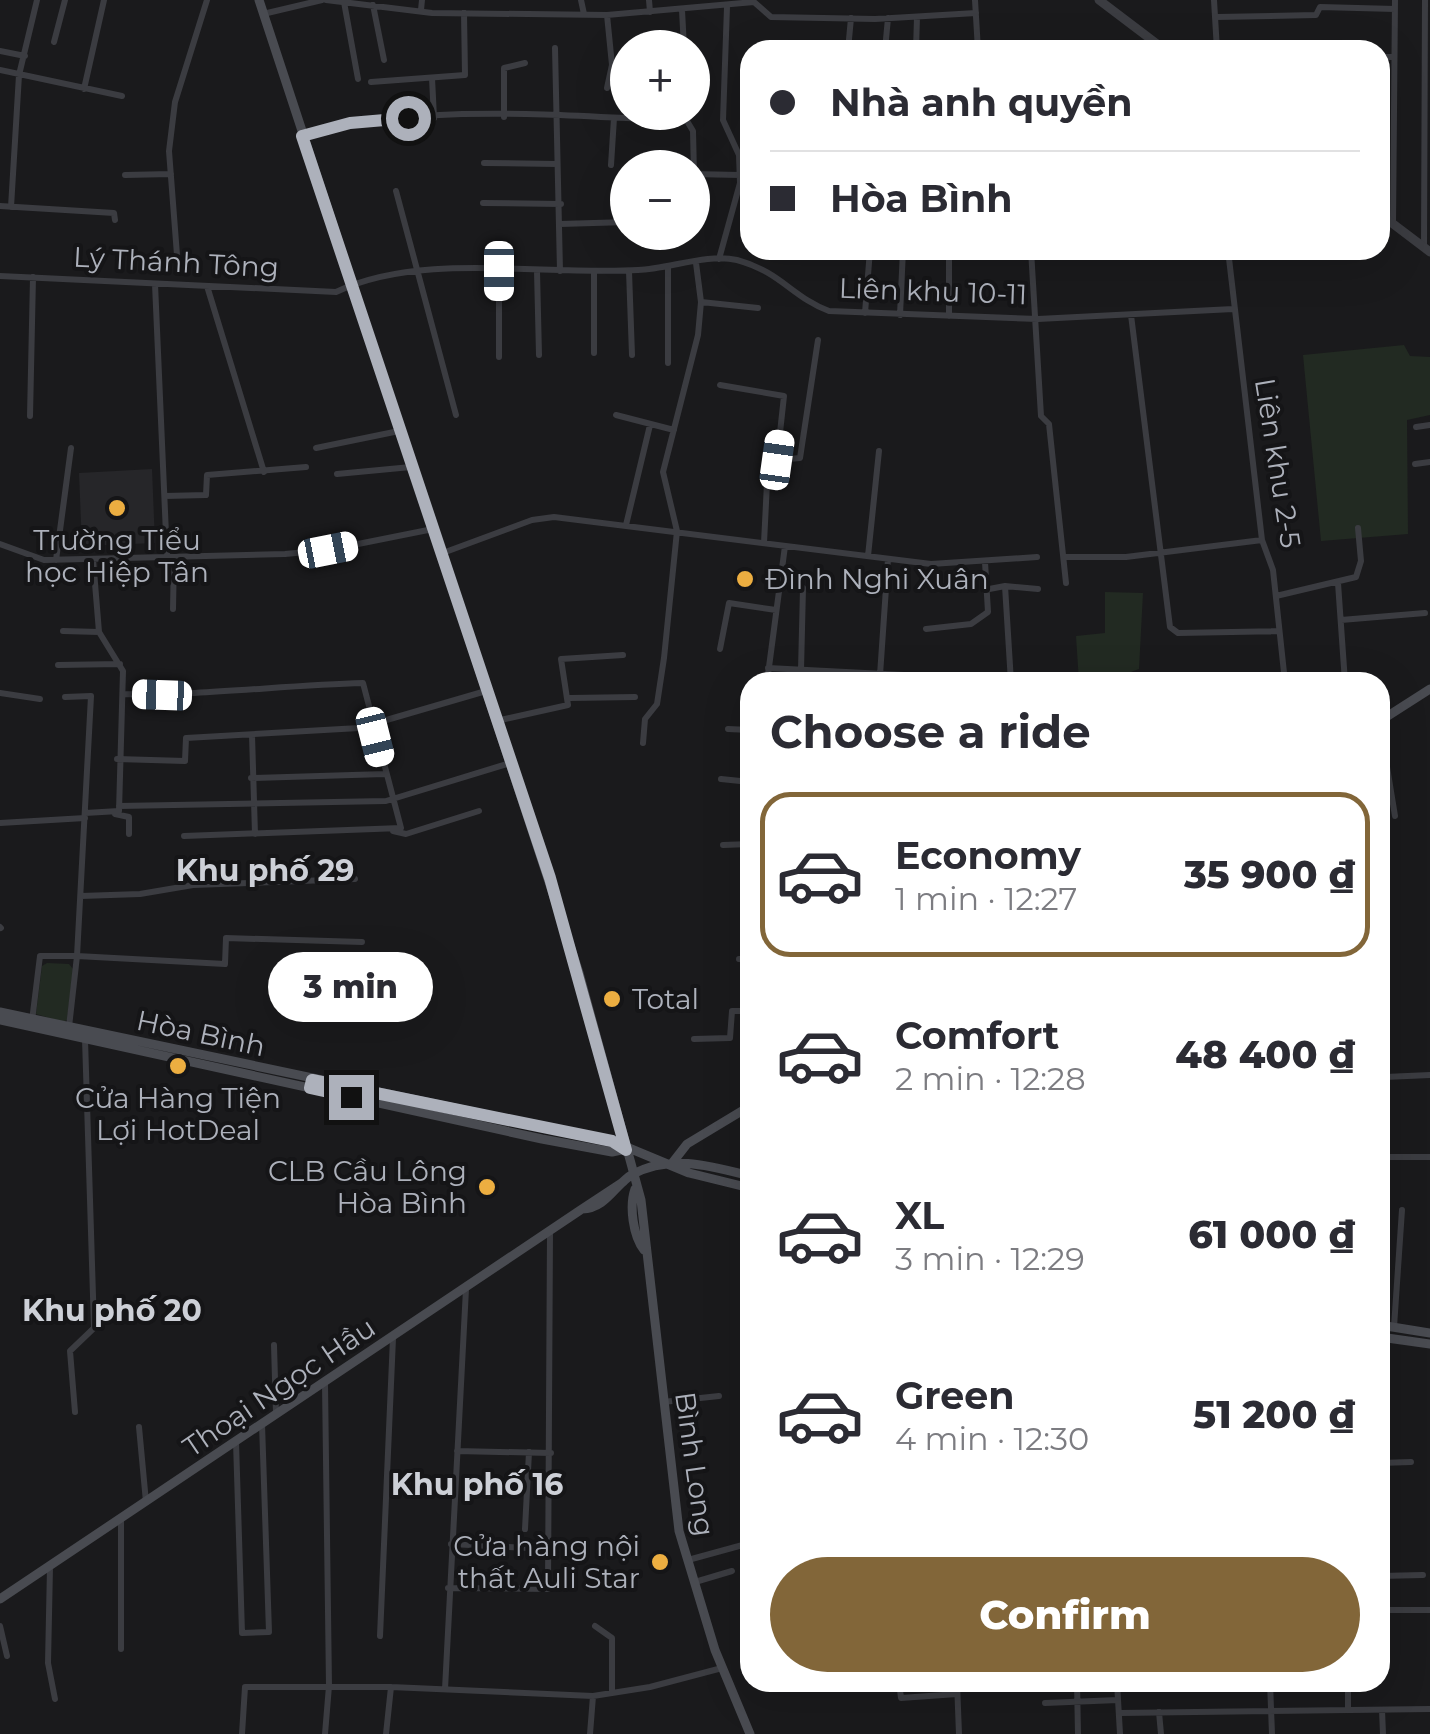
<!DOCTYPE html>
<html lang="en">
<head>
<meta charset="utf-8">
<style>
	:root { --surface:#fff; --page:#f2f2f3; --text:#2b2b33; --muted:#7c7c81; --line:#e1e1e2; --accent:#826639 }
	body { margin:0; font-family:Montserrat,sans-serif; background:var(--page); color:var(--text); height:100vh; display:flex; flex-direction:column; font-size:38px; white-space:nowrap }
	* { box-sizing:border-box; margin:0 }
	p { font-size:32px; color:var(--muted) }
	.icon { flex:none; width:55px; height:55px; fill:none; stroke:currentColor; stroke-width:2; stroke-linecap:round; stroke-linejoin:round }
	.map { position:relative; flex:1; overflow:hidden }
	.details { position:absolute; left:740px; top:672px; width:650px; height:1020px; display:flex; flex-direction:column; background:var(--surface); border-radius:30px; box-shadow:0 10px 40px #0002 }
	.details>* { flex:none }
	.hud { position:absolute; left:740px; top:40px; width:650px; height:220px; border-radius:30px; box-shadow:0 10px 40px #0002; display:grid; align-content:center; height:220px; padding:0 30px; background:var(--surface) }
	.controls { position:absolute; left:610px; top:30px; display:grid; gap:20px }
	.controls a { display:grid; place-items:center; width:100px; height:100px; border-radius:50%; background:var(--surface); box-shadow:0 10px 40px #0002; font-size:50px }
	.end { position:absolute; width:45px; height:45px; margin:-22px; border:12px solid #adb1bb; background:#111; box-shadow:0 0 0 5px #111 }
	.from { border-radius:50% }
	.bubble { position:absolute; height:70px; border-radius:35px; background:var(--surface); box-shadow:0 10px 40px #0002; font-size:32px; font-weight:800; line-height:70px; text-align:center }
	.car { position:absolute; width:30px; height:60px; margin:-30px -15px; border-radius:12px; box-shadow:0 0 8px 2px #0007; background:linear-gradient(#fff 24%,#345 0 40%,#fff 0 76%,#345 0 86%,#fff 0) }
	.hud b { display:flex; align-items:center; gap:35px; height:95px; font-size:38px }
	.hud b+b { border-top:2px solid var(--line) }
	.hud i { width:25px; height:25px; background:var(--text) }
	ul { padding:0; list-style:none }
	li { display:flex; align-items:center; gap:30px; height:165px; margin:0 20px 15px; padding:0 10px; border:5px solid transparent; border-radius:30px }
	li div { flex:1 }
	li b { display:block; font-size:38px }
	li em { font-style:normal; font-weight:800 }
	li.selected { border-color:var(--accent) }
	li>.icon { width:90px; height:90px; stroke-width:1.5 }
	h2 { padding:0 30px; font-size:45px; line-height:120px }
	.action { display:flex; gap:20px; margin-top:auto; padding:20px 30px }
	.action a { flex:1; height:115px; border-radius:60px; background:var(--accent); color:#fff; font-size:40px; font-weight:800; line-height:115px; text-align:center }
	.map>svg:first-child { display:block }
</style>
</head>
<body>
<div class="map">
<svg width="1430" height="1734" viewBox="0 0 1430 1734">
	<rect width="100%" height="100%" fill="#1a1a1c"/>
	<path fill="#262629" d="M 152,469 L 155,543 L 82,546 L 79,473 Z"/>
	<path fill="#222a22" d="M 1404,345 L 1410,356 L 1430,357 L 1430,415 L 1407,420 L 1408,534 L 1321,541 L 1303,355 Z
		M 1105,592 L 1143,593 L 1139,669 L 1120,676 L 1120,682 L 1079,682 L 1076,636 L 1105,633 Z
		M 47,963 L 69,964 L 73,969 L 67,1020 L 63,1022 L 36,1014 L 42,966 Z"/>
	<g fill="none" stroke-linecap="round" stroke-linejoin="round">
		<path stroke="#3b3c41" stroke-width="6" d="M 326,0 L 432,13 L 607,15 L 754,2 L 771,17 L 875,19 L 976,13
			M 581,0 L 584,14
			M 649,0 L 650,12
			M 975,0 L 978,50
			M 1214,0 L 1217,50
			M 344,2 L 358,79
			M 373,5 L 384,60
			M 421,10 L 422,0
			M 682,10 L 684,48
			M 263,14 L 322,0
			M 607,15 L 612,65 L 607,88
			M 1216,17 L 1316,15 L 1320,7 L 1395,9
			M 54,42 L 65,0
			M 555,48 L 560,271
			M 848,50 L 851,18
			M 885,50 L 888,18
			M 916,50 L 917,17
			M 0,51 L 25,56
			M 1380,57 L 1394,57
			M 612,65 L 628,68
			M 0,70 L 122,96
			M 432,78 L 434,118
			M 371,82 L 465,75 L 464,13
			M 84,89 L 104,0
			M 504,117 L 504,68 L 525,63
			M 302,137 C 424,101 561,116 687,121 L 693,131 L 694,174
			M 484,163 L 557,164
			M 644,163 L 664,168
			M 611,165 L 614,118
			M 692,174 L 740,175
			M 125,175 L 171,174
			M 396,191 L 456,415
			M 483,203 L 561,204
			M 0,206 L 114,213 L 115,220
			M 11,207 L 19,75 L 37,0
			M 1393,223 L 1395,0
			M 560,224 L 628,222
			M 1424,246 L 1425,0
			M 1031,250 L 1041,416 L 1049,424 L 1066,583
			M 1228,250 L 1262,540 L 1273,570 L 1285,682
			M 177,255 L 169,151 L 175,102 L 207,0
			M 719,259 L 740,183 L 739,155 L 723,120 L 727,7
			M 499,271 L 499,357
			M 537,271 L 539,355
			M 594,271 L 594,353
			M 629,271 L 632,355
			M 0,276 L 336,292 C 421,251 544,276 638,270 C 669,269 707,253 737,260 C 781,272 792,297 829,311 L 1038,319 L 1233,309
			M 155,284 L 167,557
			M 207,286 L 264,472
			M 701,302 L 758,308
			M 865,313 L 870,250
			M 900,315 L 903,250
			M 1131,315 L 1170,627 L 1178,633 L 1279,631
			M 949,316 L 949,250
			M 668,363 L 668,267
			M 720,385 L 784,396 L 777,460 L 768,463 L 764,543
			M 616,415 L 674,430
			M 30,416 L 33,277
			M 1416,427 L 1430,425
			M 316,448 L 399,431
			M 777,460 L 800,458 L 818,340
			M 1415,464 L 1430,462
			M 337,474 L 411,467
			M 165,496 L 206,495 L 207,475 L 306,467
			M 626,525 L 650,425
			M 0,544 L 44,560 L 285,554 L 328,550 L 433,529
			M 440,554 L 532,520 L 554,517 L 931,564 L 1037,557
			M 868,556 L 879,451
			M 1064,557 L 1126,557 L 1262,540
			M 56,560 L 71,448
			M 1338,583 L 1345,682
			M 1005,586 L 1011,682
			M 984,590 L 1005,586 L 1038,589
			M 1276,596 L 1356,577 L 1361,561 L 1358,528
			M 173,609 L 174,557
			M 1341,620 L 1425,613
			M 926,629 L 971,624 L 988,612 L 985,562
			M 63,631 L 99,632
			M 720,649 L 729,603 L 776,610
			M 58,665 L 120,664
			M 768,668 L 943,677 L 943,682
			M 801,670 L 803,588
			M 880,675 L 888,559
			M 767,682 L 785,546
			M 0,693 L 40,699
			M 123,694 C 204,696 283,685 363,683 L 401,828 L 184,836
			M 570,698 L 635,697
			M 496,721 L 568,705 L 561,659 L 623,655
			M 1380,724 L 1395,816
			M 728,729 L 750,730
			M 252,735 L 255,834
			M 643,743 L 645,719 L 657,704 L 664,658 L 677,531 L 663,472 L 698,335 L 701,302 L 696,263
			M 117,759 L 185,761 L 186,738 L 359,728 L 486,691
			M 251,778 L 385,774
			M 721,779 L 750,782
			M 119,806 L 386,801 L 510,763
			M 85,813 L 119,811 L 123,671 L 99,632 L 93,559
			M 115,814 L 129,817 L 129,834
			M 0,823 L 85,818
			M 393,831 L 406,834 L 479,811
			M 723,845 L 750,844
			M 81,896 L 140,894 L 193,885 L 355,879
			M 0,927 L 1,928
			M 739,959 L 750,960
			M 32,1021 L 40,956 L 77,956 L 91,696 L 65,697
			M 69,1027 L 77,956 L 225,964 L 226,938 L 362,942
			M 694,1039 L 730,1038 L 732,1011 L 750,1011
			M 1385,1077 L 1430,1075
			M 1390,1157 L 1430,1157
			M 1394,1327 L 1402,1210
			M 274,1345 L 276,1414
			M 325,1384 L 329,1686 L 325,1734
			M 663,1402 L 719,1396
			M 75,1412 L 70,1351 L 94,1328 L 85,1039
			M 139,1427 L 146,1502
			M 746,1437 L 750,1491
			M 236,1442 L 242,1633 L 269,1632 L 262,1424
			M 457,1451 L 551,1453
			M 1380,1463 L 1411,1462
			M 121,1521 L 121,1649
			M 525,1529 L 529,1452
			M 451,1544 L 549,1549
			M 688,1560 L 750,1543
			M 50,1567 L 48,1663 L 55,1699
			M 1380,1576 L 1423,1575
			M 695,1582 L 732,1571
			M 448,1588 L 548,1589 L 550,1233
			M 1380,1610 L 1430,1610
			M 0,1626 L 7,1656
			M 595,1626 L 612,1638 L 612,1693
			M 380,1636 L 393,1338
			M 899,1682 L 901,1698 L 957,1694
			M 957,1682 L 959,1734
			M 1077,1682 L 1078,1734
			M 1117,1682 L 1120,1734
			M 1270,1682 L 1272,1734
			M 445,1689 L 466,1289
			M 1045,1703 L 1118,1700
			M 1348,1709 L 1348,1682
			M 1382,1710 L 1383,1734
			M 1159,1712 L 1161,1734
			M 1119,1713 L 1430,1709
			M 242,1734 L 245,1687 L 391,1687 L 593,1696 L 650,1687 L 722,1668
			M 386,1734 L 391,1687
			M 590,1734 L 593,1696"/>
		<path stroke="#3b3c41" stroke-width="9" d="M 1099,0 L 1165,50
			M 1380,214 L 1430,252"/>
		<path stroke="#494b51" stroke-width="9" d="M 259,0 L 579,973 L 641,1200 L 679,1531 L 715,1650 L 750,1734
			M 1380,721 L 1430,689
			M 0,1012 L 612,1141 L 689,1173 L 750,1188
			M 0,1020 L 542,1139 L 612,1152 L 626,1149
			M 673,1162 L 687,1144 L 750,1106
			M 623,1182 L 582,1209 C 607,1208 615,1184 633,1174 C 671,1154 711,1166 750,1176
			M 635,1189 C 629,1206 633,1236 644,1250
			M 1380,1325 L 1430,1333
			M 1380,1337 L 1430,1344
			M 0,1599 L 582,1209"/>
	</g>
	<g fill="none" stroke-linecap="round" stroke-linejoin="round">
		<path stroke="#adb1bb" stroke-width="12" d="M 351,1097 L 310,1088 L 312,1080 L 612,1141 L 626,1150 L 550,878 L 302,136 L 350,123 L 408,118"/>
	</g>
	<g fill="#ecae41" stroke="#151517" stroke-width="4">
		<circle cx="117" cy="508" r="10"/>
		<circle cx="745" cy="579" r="10"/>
		<circle cx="612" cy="999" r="10"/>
		<circle cx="178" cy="1066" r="10"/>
		<circle cx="487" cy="1187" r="10"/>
		<circle cx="660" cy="1562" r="10"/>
	</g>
	<g text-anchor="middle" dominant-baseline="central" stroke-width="8" stroke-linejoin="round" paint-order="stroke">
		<g font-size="28" fill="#adb1bb" stroke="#151517">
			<text transform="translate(176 262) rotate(3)">Lý Thánh Tông</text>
			<text transform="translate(933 291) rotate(2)">Liên khu 10-11</text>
			<text transform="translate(1278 463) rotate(81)">Liên khu 2-5</text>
			<text transform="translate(201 1033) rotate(12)">Hòa Bình</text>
			<text transform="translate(279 1387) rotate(-34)">Thoại Ngọc Hầu</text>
			<text transform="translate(695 1464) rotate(82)">Bình Long</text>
		</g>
		<g font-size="28" fill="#adb1bb" stroke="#151517">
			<text x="117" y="540">Trường Tiểu<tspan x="117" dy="32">học Hiệp Tân</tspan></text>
			<text x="765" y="579" text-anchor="start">Đình Nghi Xuân</text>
			<text x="632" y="999" text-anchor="start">Total</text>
			<text x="178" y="1098">Cửa Hàng Tiện<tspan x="178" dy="32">Lợi HotDeal</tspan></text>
			<text x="467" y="1171" text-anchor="end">CLB Cầu Lông<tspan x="467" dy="32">Hòa Bình</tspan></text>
			<text x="640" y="1546" text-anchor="end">Cửa hàng nội<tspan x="640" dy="32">thất Auli Star</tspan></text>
		</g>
		<g font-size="30" font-weight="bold" fill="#cdd0d7" stroke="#151517">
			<text x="265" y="870">Khu phố 29</text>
			<text x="112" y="1310">Khu phố 20</text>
			<text x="477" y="1484">Khu phố 16</text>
		</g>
	</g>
</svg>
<div class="controls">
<a>+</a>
<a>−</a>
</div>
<i class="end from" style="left:408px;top:118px"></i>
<i class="end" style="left:351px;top:1097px"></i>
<div class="bubble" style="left:268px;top:952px;width:165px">3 min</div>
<i class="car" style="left:499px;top:271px;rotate:180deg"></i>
<i class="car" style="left:777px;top:460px;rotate:8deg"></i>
<i class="car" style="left:328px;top:550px;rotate:79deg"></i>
<i class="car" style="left:162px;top:695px;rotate:272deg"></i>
<i class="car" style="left:375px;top:737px;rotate:166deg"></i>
<div class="hud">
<b><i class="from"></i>Nhà anh quyền</b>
<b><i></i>Hòa Bình</b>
</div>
<section class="details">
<h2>Choose a ride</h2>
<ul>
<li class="selected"><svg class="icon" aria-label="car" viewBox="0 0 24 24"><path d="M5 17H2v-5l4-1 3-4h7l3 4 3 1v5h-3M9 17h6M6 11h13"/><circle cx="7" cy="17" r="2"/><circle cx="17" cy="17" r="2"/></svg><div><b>Economy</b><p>1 min · 12:27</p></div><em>35 900 ₫</em></li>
<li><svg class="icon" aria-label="car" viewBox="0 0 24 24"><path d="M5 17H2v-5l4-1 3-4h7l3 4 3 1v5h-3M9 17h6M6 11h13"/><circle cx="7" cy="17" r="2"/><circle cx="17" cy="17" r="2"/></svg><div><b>Comfort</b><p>2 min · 12:28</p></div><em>48 400 ₫</em></li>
<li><svg class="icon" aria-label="car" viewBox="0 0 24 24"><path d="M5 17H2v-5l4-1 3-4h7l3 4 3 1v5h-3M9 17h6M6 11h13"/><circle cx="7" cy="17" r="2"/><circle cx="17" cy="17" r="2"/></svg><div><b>XL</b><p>3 min · 12:29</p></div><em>61 000 ₫</em></li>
<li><svg class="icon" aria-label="car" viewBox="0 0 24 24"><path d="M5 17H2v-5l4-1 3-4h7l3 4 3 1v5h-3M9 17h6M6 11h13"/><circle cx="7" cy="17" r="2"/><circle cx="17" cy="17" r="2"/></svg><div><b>Green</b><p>4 min · 12:30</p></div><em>51 200 ₫</em></li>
</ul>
<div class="action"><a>Confirm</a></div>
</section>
</div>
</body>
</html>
